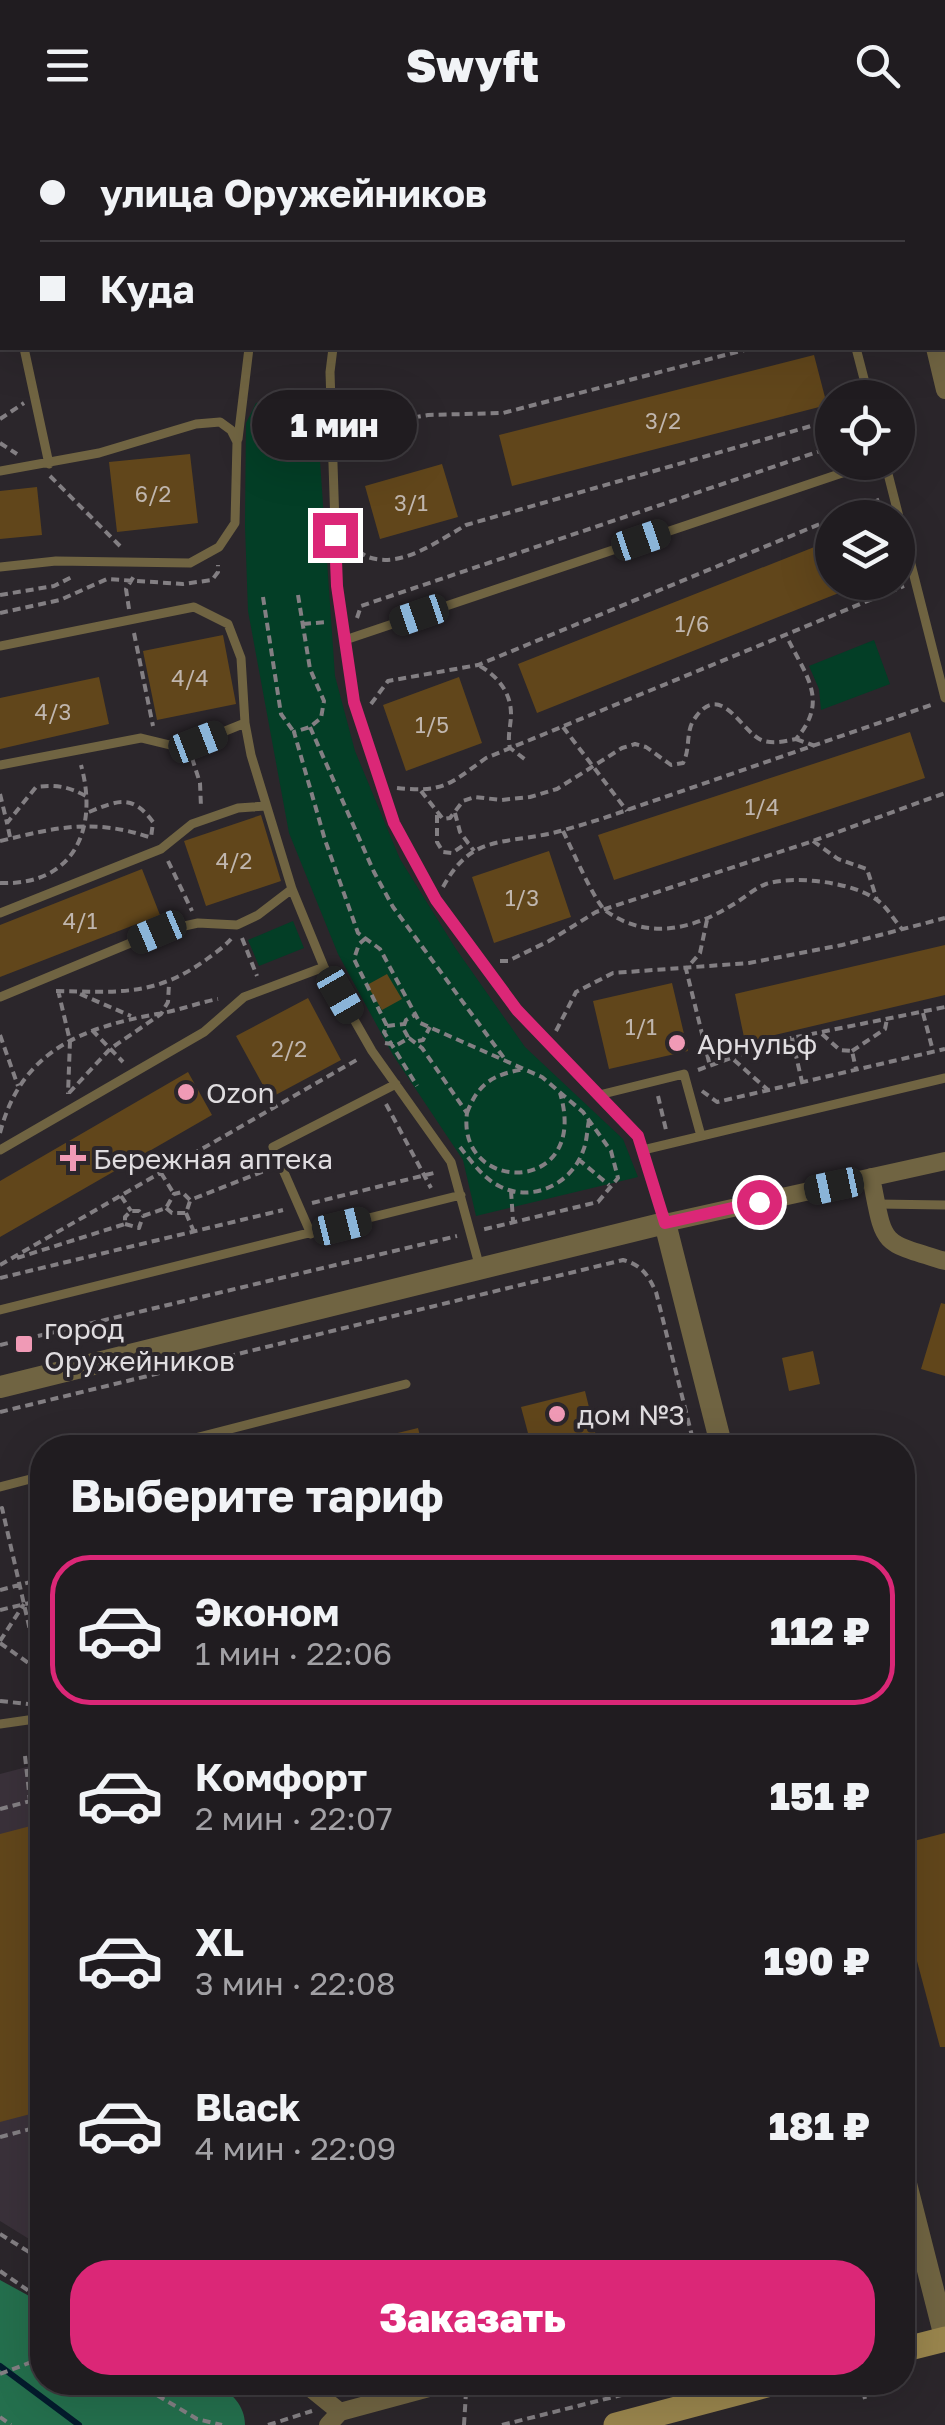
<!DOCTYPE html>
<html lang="ru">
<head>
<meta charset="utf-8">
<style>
	:root { --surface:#201c20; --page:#2d292d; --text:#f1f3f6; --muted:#a2a1a5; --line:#3d3a3e; --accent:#db2777 }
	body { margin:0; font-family:"Golos Text",sans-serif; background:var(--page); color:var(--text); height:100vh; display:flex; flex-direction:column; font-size:38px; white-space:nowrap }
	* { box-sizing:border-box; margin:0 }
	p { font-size:32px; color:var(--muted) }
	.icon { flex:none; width:55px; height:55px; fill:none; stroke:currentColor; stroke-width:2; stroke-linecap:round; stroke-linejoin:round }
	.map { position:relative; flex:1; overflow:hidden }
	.drawer { position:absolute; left:30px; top:1305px; width:885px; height:960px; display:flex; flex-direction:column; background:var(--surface); border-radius:40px; box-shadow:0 10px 40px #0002,0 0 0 2px var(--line) }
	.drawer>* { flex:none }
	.top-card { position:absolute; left:0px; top:0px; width:945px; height:220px; box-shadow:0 10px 40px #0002,0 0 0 2px var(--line); display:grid; align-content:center; height:220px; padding:0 40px; background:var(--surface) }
	.buttons { position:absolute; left:815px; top:250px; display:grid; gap:20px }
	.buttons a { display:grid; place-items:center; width:100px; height:100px; border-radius:50%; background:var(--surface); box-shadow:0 10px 40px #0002,0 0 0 2px var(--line); font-size:50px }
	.end { position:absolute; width:45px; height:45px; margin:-22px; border:12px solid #db2777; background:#fff; box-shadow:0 0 0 5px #fff }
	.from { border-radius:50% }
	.bubble { position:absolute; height:70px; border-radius:35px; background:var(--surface); box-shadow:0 10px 40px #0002,0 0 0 2px var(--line); font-size:32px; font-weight:800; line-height:70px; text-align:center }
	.car { position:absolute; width:30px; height:60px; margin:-30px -15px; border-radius:12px; box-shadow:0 0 8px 2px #0007; background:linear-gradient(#222 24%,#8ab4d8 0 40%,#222 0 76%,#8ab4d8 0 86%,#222 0) }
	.top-card b { display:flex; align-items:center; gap:35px; height:95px; font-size:38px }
	.top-card b+b { border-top:2px solid var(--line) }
	.top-card i { width:25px; height:25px; background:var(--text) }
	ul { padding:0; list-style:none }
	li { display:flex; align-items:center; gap:30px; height:150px; margin:0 20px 15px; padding:0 20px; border:5px solid transparent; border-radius:40px }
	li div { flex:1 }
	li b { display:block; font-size:38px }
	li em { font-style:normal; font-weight:800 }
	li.active { border-color:var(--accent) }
	li>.icon { width:90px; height:90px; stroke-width:1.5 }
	h2 { padding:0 40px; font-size:45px; line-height:120px }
	.primary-button { display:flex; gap:20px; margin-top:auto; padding:20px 40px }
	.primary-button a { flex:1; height:115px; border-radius:40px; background:var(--accent); color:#fff; font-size:40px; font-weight:800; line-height:115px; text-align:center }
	header { display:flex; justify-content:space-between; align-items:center; height:130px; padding:0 40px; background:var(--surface); font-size:45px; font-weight:800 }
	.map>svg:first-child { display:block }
</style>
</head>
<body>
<header><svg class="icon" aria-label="menu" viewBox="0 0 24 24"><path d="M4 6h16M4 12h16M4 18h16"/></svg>Swyft<svg class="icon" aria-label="search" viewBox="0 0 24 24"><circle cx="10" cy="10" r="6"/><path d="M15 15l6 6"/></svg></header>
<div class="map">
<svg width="945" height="2295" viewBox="0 0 945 2295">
	<rect width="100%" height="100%" fill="#2b262b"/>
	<path fill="#3a313a" d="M 42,1633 L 42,2117 L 0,2091 L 0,1644 Z"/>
	<path fill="#033e26" d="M 296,264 L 315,274 L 317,288 L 335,546 L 355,621 L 400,729 L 456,819 L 525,917 L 623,1009 L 638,1047 L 476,1086 L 463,1030 L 393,925 L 338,824 L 289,703 L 248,481 L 245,396 L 246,293 L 256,273 Z
		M 874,510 L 890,554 L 821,580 L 819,559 L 809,536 Z
		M 293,791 L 304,818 L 259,836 L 248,810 Z"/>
	<path fill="#246f4d" d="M 0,2150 L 42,2173 L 42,2252 L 216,2253 C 231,2263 245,2275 245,2295 L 0,2295 Z"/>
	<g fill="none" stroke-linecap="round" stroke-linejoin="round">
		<path stroke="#041b2d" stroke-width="6" d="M 0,2236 L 79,2295"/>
	</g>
	<path fill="#61461b" d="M 814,225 L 827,275 L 512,356 L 499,305 Z
		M 190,324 L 198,393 L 117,402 L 109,332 Z
		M 442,334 L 458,387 L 380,409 L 365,356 Z
		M 37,357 L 42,405 L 0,409 L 0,361 Z
		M 832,410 L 832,452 L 864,453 L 537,583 L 518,534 Z
		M 223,505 L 236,574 L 157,590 L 143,521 Z
		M 99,547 L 109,594 L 0,619 L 0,568 Z
		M 459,547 L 482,613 L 406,641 L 383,575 Z
		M 910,602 L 925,648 L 614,750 L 598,705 Z
		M 261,685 L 281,751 L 206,776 L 184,711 Z
		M 549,721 L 571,787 L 494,813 L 472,747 Z
		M 142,739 L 160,785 L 0,847 L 0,795 Z
		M 945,815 L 945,865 L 745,912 L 735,864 Z
		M 387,844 L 402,869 L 382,880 L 367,855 Z
		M 672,853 L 688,921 L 609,939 L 593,871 Z
		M 308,868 L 341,930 L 270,968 L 236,906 Z
		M 188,942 L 212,985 L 0,1107 L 0,1051 Z
		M 941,1173 L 945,1174 L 945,1246 L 921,1239 Z
		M 813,1221 L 820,1254 L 789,1261 L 782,1228 Z
		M 585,1261 L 599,1318 L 532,1318 L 521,1277 Z
		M 418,1298 L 423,1318 L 362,1318 L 361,1312 Z
		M 42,1693 L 42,1981 L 0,1992 L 0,1704 Z
		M 945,1703 L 945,1917 L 940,1917 L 902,1775 L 902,1714 Z"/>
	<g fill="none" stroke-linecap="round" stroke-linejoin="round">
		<path stroke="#837f83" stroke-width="4" stroke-dasharray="8 5" stroke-linecap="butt" d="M 490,0 L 491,2
			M 0,289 L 24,273
			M 0,313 L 17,324
			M 347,325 L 364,307 L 393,291 L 428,285 L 503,283 L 752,218
			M 50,346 L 121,417
			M 836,388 L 883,368
			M 348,413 C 354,417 361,424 368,427 C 401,439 438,411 466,395 L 832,290
			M 0,465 L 54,456 L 72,447
			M 298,465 L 310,539 L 324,571 L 321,588 L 310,597 L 294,602 L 325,710 L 358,803 L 380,819 L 420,893 L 542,947 L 583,982 L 611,1021 L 618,1048 L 598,1072 L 481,1100
			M 263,467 L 281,584 L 294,602
			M 129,479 L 126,459 L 134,446
			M 0,483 L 60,470 L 107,449 L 183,454 L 212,450 L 218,442 L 218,435
			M 357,488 L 361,476 L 832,317
			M 303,494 L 328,492
			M 134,503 L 153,596
			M 480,536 C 497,546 511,562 511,584 C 511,596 507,606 510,618 L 526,630
			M 371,574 L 388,551 L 478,535 L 832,389
			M 310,597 L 374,742 L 393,777 L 504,928
			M 563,597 L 627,681
			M 796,609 L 815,616
			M 192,628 L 200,653 L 201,677
			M 397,658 C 443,663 450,654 486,628 L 904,456
			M 421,661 L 443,689 L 450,688 L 463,671 L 475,667 L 501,670 L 530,667 L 557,659 L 622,618 L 635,614 L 646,617 L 671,635 L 683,633 C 691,618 685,601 695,588 C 722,549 742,605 764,611 C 775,614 786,611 796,609 C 830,570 805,545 786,505
			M 0,664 L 7,693
			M 89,682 C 119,670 132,664 153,692 L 151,708
			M 455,683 L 460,702 L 474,721
			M 437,685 L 437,712 L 443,722 L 452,723 L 468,712
			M 563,701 C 571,717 595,773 606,781 C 648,811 694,799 734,774 C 744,768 755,758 766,754 C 794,745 853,752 877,770 C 887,777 894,790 902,799
			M 10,707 L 7,693 L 36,657 C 57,654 69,657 88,667
			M 0,711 C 59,697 93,688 152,708
			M 813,711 L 838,729 L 867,739 L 877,770
			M 168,731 L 192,781
			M 0,753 C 73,756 99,700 81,635
			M 443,757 C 470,707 498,714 548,704 C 566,700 584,694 601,689 L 931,575
			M 707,790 L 700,823 L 686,839 L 710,936
			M 242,808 L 257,846
			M 366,808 L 359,814 L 354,829 L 387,896 L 384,902 L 417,956
			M 500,831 L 508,831 L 549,811 L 596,782 L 813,711 L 945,663
			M 58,860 L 70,911 L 68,964
			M 56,861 C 117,862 155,867 207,829 C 215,823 224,817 231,809
			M 80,864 L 131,886
			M 923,883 L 933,921
			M 387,896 L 404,894
			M 92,900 L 123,932
			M 556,901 L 576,862 L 613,843 L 749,833 L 842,815 L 945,788
			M 822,904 L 840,920 L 852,921 L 856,939
			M 0,905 L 18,956
			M 408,907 L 403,898 L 406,890 L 415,885
			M 792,908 L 802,952
			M 418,911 L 423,910 L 430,897
			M 385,913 L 397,915 L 409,908 L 422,918 L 467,983 C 456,1065 591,1066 560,963
			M 852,921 L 885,899 L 887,889
			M 734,930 L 768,960
			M 698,940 L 777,911 L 945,877
			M 702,961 L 717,972 L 945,919
			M 69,963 L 110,919 L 161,884 L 168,872 L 169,854
			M 658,966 L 666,1000
			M 386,974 L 431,1058
			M 467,983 C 478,953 494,944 525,939
			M 0,1003 C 21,921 81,898 157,884 C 177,881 197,873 218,869
			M 460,1017 C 471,1031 483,1048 499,1056 C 531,1073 571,1055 583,1021 C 587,1012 587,1000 589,990
			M 578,1029 L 609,1055
			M 161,1043 L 174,1064
			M 511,1061 L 513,1091
			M 121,1066 L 131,1081
			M 312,1073 L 438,1042
			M 166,1078 L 172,1083 L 186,1083 L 190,1071
			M 186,1083 L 194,1102
			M 125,1094 L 139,1098 L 143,1086
			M 17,1128 L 125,1094 L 125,1087 L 131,1081 L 139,1081 L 143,1086 L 166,1078 L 174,1064 L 182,1062 L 190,1070 L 267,1040
			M 0,1135 L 360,928
			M 0,1148 L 283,1080
			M 0,1215 L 457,1106
			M 0,1282 L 623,1130 C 642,1135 648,1145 656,1162 L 695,1318
			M 0,1379 L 2,1378 L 42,1553
			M 0,1460 L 42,1449
			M 0,1480 L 42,1470
			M 0,1511 L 24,1474
			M 0,1513 L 37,1539
			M 0,1571 L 28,1574
			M 25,1626 L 30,1671
			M 0,1679 L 42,1668
			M 0,2007 L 42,1996
			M 0,2104 L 42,2130
			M 0,2141 L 42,2170
			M 0,2244 L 42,2228
			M 135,2252 L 197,2289 L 222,2295
			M 861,2252 L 865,2269
			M 0,2287 L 11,2295
			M 268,2295 L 312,2281
			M 464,2295 L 466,2262
			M 502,2295 L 673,2252"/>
		<path stroke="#706442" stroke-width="9" d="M 804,0 L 804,2
			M 276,2 L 276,0
			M 406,2 L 429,0
			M 0,111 L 2,121
			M 0,182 L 2,181
			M 24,218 L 49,334
			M 333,218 L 330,242 L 337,456 L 345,510
			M 856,218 L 869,268
			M 238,309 L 249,218
			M 885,332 L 945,568
			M 0,341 L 99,323 L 196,294 L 220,292 L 231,300 L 237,312 L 235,393 L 219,417 L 190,433 L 56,431 L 0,437
			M 0,516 L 194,477 L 228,494 L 241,528 L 245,593 L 251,625 L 292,759 L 324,837 L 372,921 L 451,1032 L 480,1138
			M 0,635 L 141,608 L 170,615 L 198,612 L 245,593
			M 0,783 L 161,719 L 192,694 L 238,678 L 266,676
			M 0,867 L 157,802 L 198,793 L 237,795 L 258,785 L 292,759
			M 599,965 L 684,944 L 701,1006
			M 0,1020 L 204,902 L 244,867 L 324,837
			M 643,1020 L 945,948
			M 877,1074 L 945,1075
			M 664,1091 L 638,1006 L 517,880 L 435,770 L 394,693 L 354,573 L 345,510 L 863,336
			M 311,1104 L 273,1017 L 396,954
			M 0,1180 L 461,1065
			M 156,1318 L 406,1254
			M 0,1357 L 42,1346
			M 0,1594 L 42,1588"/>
		<path stroke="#706442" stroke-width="18" d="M 884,0 L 884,2
			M 935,218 L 945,260
			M 871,1047 C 885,1116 878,1111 945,1131
			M 665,1093 L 945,1031
			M 303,2252 L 340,2282
			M 328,2295 L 340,2282 L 451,2252"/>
		<path stroke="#706442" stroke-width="22" d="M 0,1257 L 665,1093 L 722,1318
			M 902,2038 L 945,2207"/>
		<path stroke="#99854d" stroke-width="25" d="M 902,2220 L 945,2209
			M 616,2295 L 778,2252"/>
	</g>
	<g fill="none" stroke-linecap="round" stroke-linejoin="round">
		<path stroke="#db2777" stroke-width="12" d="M 335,405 L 337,456 L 354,572 L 394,693 L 436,770 L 517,880 L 638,1006 L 665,1093 L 759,1072"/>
	</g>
	<g fill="#f09ab6" stroke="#2b262b" stroke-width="4">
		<circle cx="677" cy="913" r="10"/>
		<circle cx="186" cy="962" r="10"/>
		<path d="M68 1013h10v10h10v10h-10v10h-10v-10h-10v-10h10z"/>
		<rect x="14" y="1204" width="20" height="20" rx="5"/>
		<circle cx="557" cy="1284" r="10"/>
	</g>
	<g text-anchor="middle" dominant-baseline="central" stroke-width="8" stroke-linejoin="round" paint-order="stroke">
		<g font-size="22" fill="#c0b6ae">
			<text x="663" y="290">3/2</text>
			<text x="153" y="363">6/2</text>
			<text x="411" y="372">3/1</text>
			<text x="692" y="493">1/6</text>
			<text x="190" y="547">4/4</text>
			<text x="53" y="581">4/3</text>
			<text x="432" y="594">1/5</text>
			<text x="762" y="676">1/4</text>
			<text x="234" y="730">4/2</text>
			<text x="522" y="767">1/3</text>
			<text x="80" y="790">4/1</text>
			<text x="641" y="896">1/1</text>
			<text x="289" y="918">2/2</text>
		</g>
		<g font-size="28" fill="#dfdcdf" stroke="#2b262b" text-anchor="start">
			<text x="697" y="913">Арнульф</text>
			<text x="206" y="962">Ozon</text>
			<text x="93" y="1028">Бережная аптека</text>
			<text x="44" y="1198">город<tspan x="44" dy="32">Оружейников</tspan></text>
			<text x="577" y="1284">дом №3</text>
		</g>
	</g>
</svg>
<div class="buttons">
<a><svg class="icon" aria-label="locate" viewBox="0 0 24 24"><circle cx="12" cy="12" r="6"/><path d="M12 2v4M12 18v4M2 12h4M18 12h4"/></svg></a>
<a><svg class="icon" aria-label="layers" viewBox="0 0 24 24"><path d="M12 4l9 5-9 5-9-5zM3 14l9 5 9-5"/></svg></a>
</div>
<i class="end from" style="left:759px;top:1072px"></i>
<i class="end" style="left:335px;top:405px"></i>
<div class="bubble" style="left:252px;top:260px;width:165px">1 мин</div>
<i class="car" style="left:641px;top:410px;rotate:71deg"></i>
<i class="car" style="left:419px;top:485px;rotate:251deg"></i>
<i class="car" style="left:198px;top:612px;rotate:69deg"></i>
<i class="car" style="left:157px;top:802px;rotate:247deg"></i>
<i class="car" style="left:340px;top:865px;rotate:150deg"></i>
<i class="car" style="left:834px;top:1056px;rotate:258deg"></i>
<i class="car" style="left:342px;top:1096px;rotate:76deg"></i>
<div class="top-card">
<b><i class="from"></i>улица Оружейников</b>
<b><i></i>Куда</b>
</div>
<section class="drawer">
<h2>Выберите тариф</h2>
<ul>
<li class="active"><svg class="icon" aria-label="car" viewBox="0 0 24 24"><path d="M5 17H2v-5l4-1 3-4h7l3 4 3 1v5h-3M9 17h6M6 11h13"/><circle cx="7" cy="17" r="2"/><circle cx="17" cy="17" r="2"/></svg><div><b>Эконом</b><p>1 мин · 22:06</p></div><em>112 ₽</em></li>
<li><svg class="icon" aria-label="car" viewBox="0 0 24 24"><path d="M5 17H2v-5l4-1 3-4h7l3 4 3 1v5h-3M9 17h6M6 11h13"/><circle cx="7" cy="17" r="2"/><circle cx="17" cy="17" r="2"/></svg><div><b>Комфорт</b><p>2 мин · 22:07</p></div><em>151 ₽</em></li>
<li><svg class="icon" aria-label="car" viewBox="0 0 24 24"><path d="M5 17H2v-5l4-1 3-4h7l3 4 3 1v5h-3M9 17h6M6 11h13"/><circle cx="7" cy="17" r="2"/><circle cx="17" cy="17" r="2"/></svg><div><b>XL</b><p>3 мин · 22:08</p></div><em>190 ₽</em></li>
<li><svg class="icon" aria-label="car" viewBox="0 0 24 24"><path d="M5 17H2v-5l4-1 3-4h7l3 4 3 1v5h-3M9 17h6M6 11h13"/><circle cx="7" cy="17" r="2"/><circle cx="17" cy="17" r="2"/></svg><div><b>Black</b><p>4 мин · 22:09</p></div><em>181 ₽</em></li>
</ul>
<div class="primary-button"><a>Заказать</a></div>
</section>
</div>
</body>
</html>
